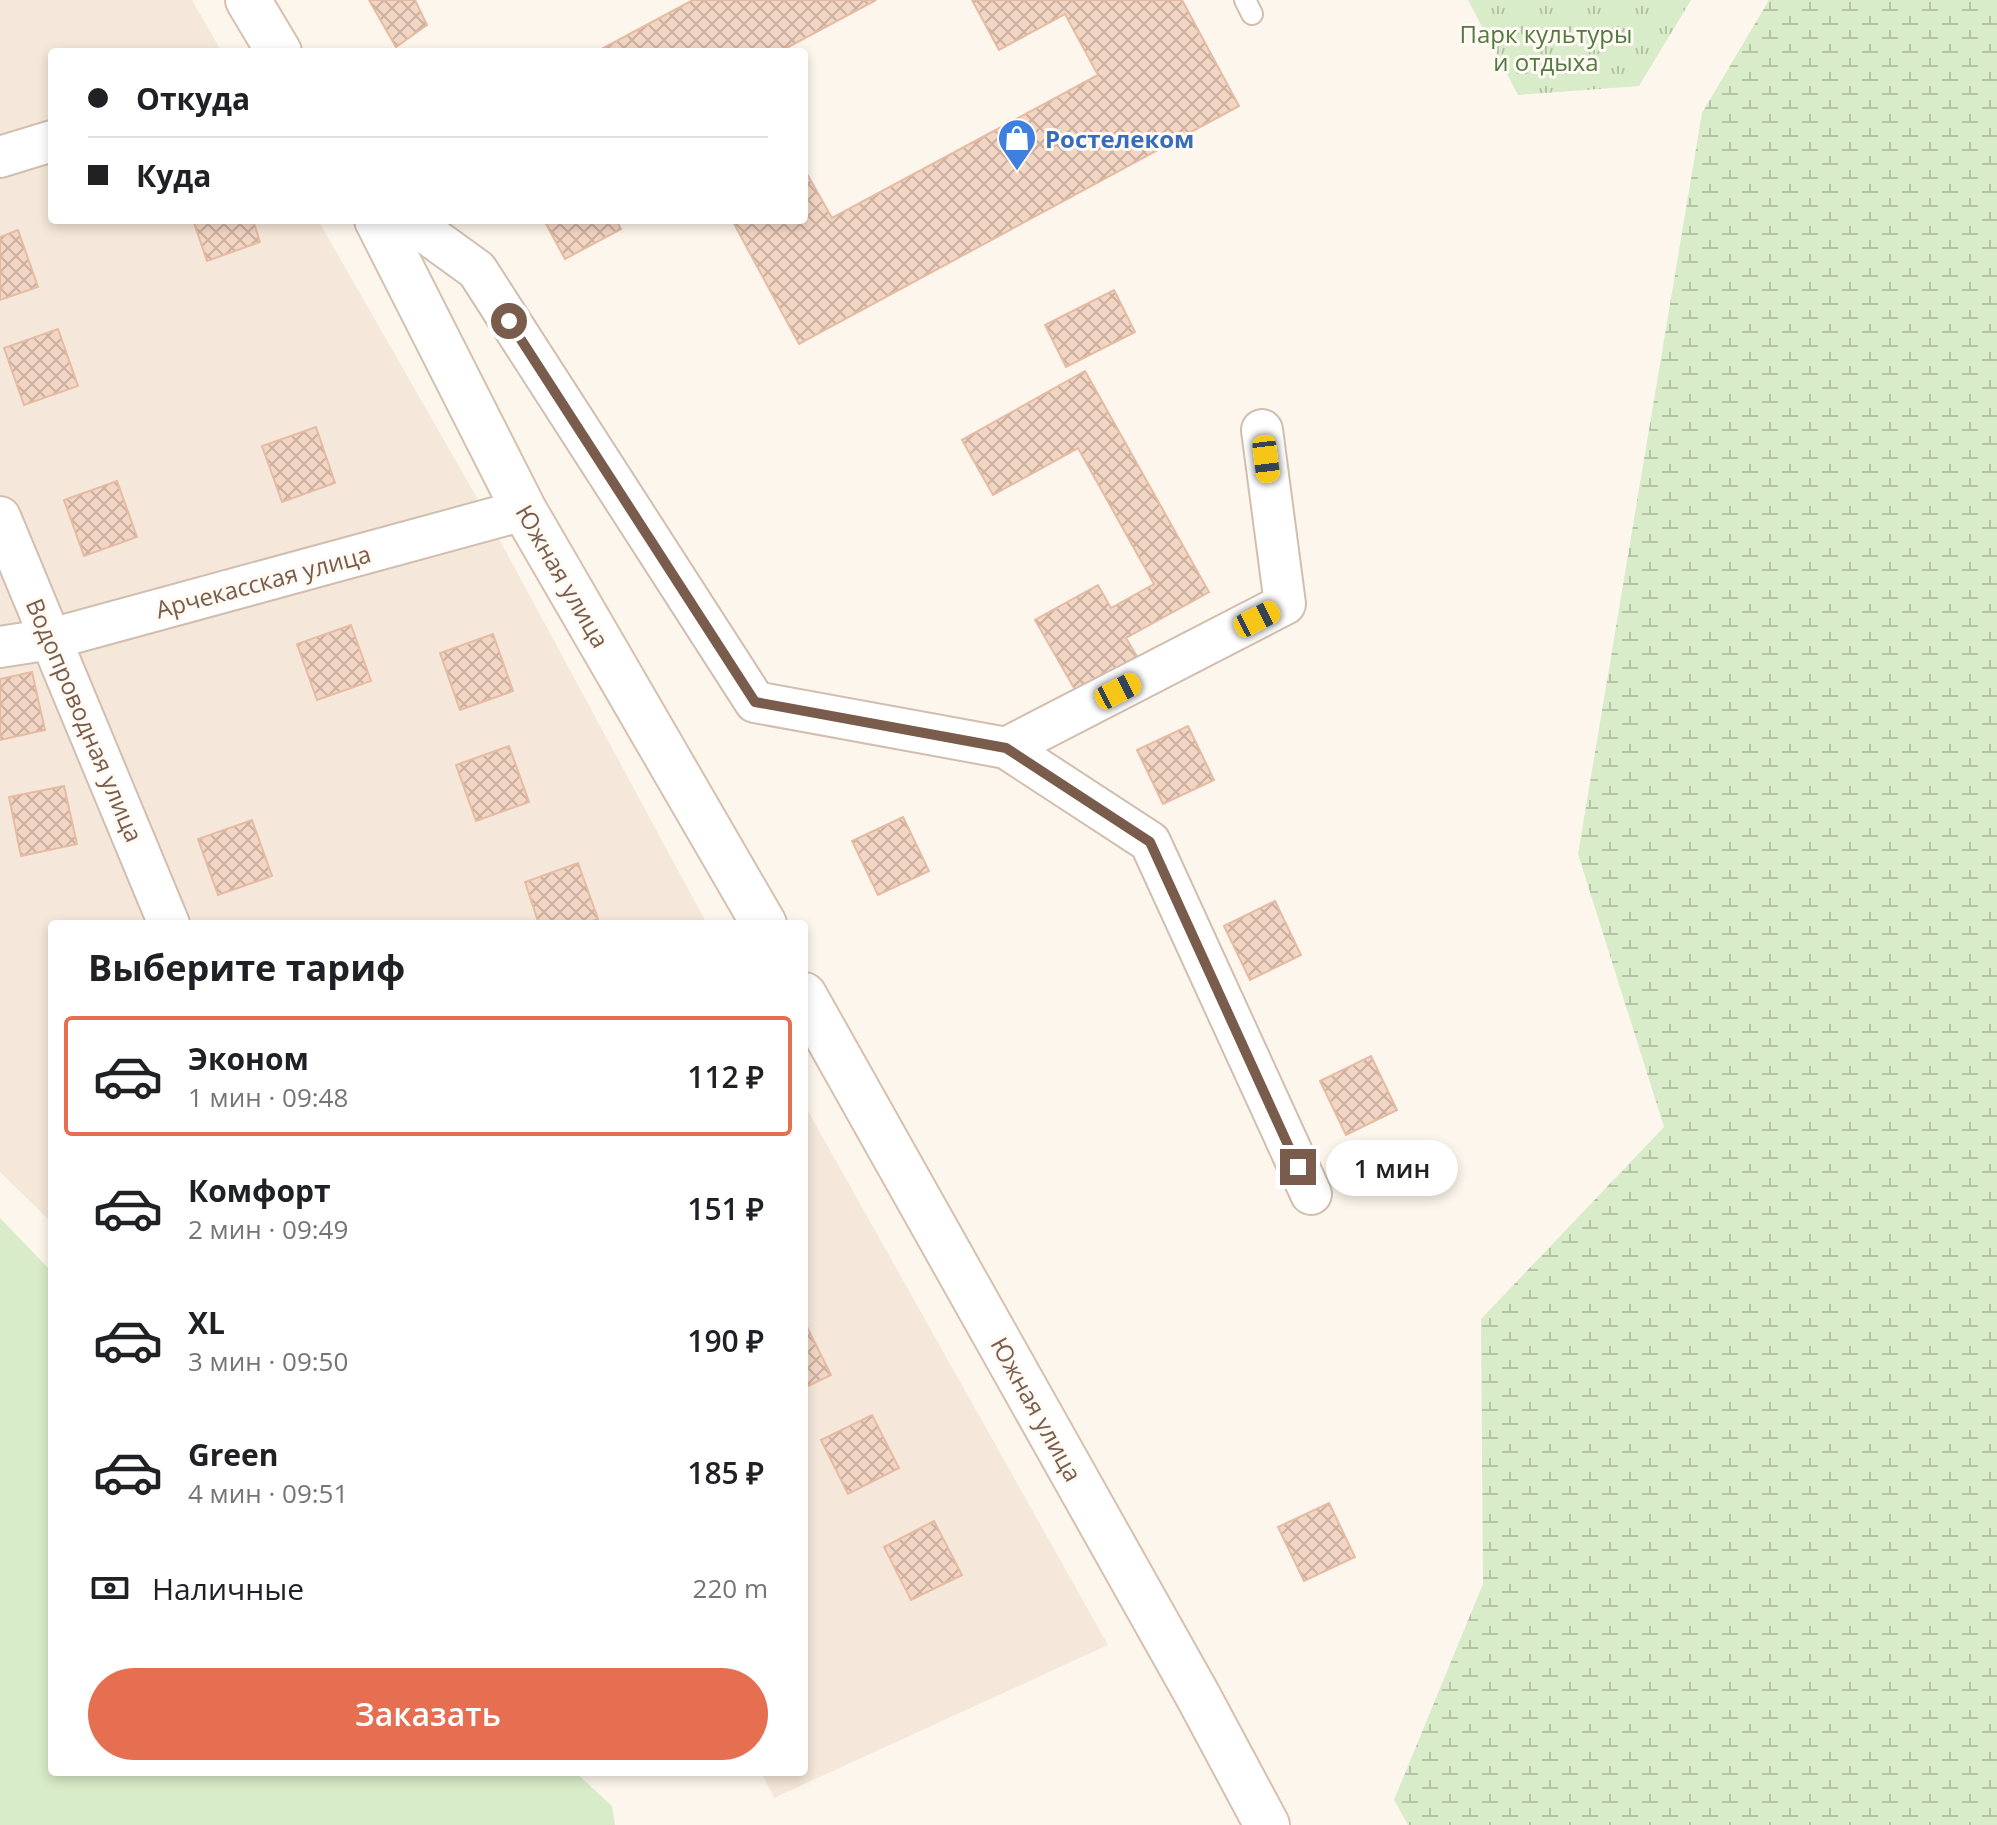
<!DOCTYPE html>
<html lang="ru">
<head>
<meta charset="utf-8">
<style>
	:root { --surface:#fff; --page:#f6f6f6; --text:#202124; --muted:#757577; --line:#e0e0e0; --accent:#e76f51 }
	body { margin:0; font-family:"Open Sans",sans-serif; background:var(--page); color:var(--text); height:100vh; display:flex; flex-direction:column; font-size:30px; white-space:nowrap }
	* { box-sizing:border-box; margin:0 }
	p { font-size:26px; color:var(--muted) }
	.icon { flex:none; width:44px; height:44px; fill:none; stroke:currentColor; stroke-width:2; stroke-linecap:round; stroke-linejoin:round }
	.map { position:relative; flex:1; overflow:hidden }
	.sheet { position:absolute; left:48px; top:920px; width:760px; height:856px; display:flex; flex-direction:column; background:var(--surface); border-radius:8px; box-shadow:0 4px 12px #0003 }
	.sheet>* { flex:none }
	.top-card { position:absolute; left:48px; top:48px; width:760px; height:176px; border-radius:8px; box-shadow:0 4px 12px #0003; display:grid; align-content:center; height:176px; padding:0 40px; background:var(--surface) }
	.end { position:absolute; width:36px; height:36px; margin:-18px; border:10px solid #7a5c4d; background:#fff; box-shadow:0 0 0 4px #fff }
	.from { border-radius:50% }
	.bubble { position:absolute; height:56px; border-radius:28px; background:var(--surface); box-shadow:0 4px 12px #0003; font-size:26px; font-weight:600; line-height:56px; text-align:center }
	.car { position:absolute; width:24px; height:48px; margin:-24px -12px; border-radius:10px; box-shadow:0 0 6px 2px #0007; background:linear-gradient(#f5c518 24%,#345 0 40%,#f5c518 0 76%,#345 0 86%,#f5c518 0) }
	.top-card b { display:flex; align-items:center; gap:28px; height:76px; font-size:30px }
	.top-card b+b { border-top:2px solid var(--line) }
	.top-card i { width:20px; height:20px; background:var(--text) }
	ul { padding:0; list-style:none }
	li { display:flex; align-items:center; gap:24px; height:120px; margin:0 16px 12px; padding:0 24px; border:4px solid transparent; border-radius:8px }
	li div { flex:1 }
	li b { display:block; font-size:30px }
	li em { font-style:normal; font-weight:600 }
	li.active { border-color:var(--accent) }
	li>.icon { width:72px; height:72px; stroke-width:1.5 }
	h2 { padding:0 40px; font-size:36px; line-height:96px }
	.pay { display:flex; align-items:center; gap:20px; height:88px; padding:0 40px; font-size:30px }
	.pay p { margin-inline-start:auto }
	.primary-button { display:flex; gap:16px; margin-top:auto; padding:16px 40px }
	.primary-button a { flex:1; height:92px; border-radius:48px; background:var(--accent); color:#fff; font-size:32px; font-weight:600; line-height:92px; text-align:center }
	.map>svg:first-child { display:block }
</style>
</head>
<body>
<div class="map">
<svg width="1997" height="1825" viewBox="0 0 1997 1825">
	<defs>
		<pattern id="wetland-marsh" width="20" height="14" patternUnits="userSpaceOnUse" patternTransform="scale(2)"><rect width="20" height="14" fill="#d8ecc9"/><path d="M1 5h8M5 5V1M11 12h8M15 12V8" fill="none" stroke="#b4c2a5"/></pattern>
		<pattern id="park-tufts" width="24" height="20" patternUnits="userSpaceOnUse" patternTransform="scale(2)"><rect width="24" height="20" fill="#d8ecc9"/><path d="M3 7l-1-3M5 7V3M7 7l1-3M15 17l-1-3M17 17v-4M19 17l1-3" fill="none" stroke="#b4c2a5"/></pattern>
		<pattern id="building-cross-hatch" width="8" height="8" patternUnits="userSpaceOnUse" patternTransform="scale(2)"><rect width="8" height="8" fill="#f3d5c3"/><path d="M0 0l8 8M0 8l8-8" fill="none" stroke="#cab0a1"/></pattern>
	</defs>
	<rect width="100%" height="100%" fill="#fdf6ec"/>
	<path fill="#f5e8da" d="M 0,0 L 192,0 L 222,52 L 52,52 L 52,220 L 318,220 L 476,496 L 707,924 L 52,924 L 52,1223 L 0,1172 Z
		M 804,1104 L 1108,1645 L 774,1798 L 761,1772 L 804,1772 Z"/>
	<path fill="#d8ecc9" d="M 0,1218 L 52,1272 L 52,1772 L 575,1772 L 612,1806 L 615,1825 L 0,1825 Z"/>
	<path fill="url(#wetland-marsh)" d="M 1769,0 L 1997,0 L 1997,1825 L 1408,1825 L 1394,1800 L 1483,1584 L 1481,1319 L 1664,1127 L 1578,854 L 1702,113 Z"/>
	<path fill="url(#park-tufts)" d="M 1468,0 L 1691,0 L 1639,86 L 1518,95 Z"/>
	<path fill="url(#building-cross-hatch)" stroke="#e6bba3" stroke-width="2" d="M 369,0 L 415,0 L 427,25 L 396,47 Z
		M 693,0 L 876,0 L 779,52 L 596,52 Z
		M 972,0 L 1182,0 L 1239,106 L 799,344 L 732,220 L 804,220 L 804,173 L 806,172 L 832,218 L 1098,75 L 1065,14 L 999,50 Z
		M 193,220 L 253,220 L 260,242 L 207,261 Z
		M 544,220 L 616,220 L 621,229 L 565,259 Z
		M 18,230 L 38,287 L 0,300 L 0,237 Z
		M 1114,290 L 1135,332 L 1066,367 L 1045,325 Z
		M 58,329 L 78,386 L 24,405 L 4,348 Z
		M 1085,371 L 1209,592 L 1126,638 L 1139,660 L 1078,695 L 1035,620 L 1098,585 L 1111,608 L 1154,584 L 1078,448 L 993,495 L 962,440 Z
		M 316,427 L 335,483 L 282,502 L 262,446 Z
		M 117,481 L 137,537 L 84,556 L 64,500 Z
		M 351,625 L 371,681 L 317,700 L 297,644 Z
		M 493,634 L 513,691 L 460,710 L 440,653 Z
		M 32,672 L 45,730 L 0,740 L 0,679 Z
		M 1188,726 L 1214,780 L 1163,804 L 1137,750 Z
		M 509,746 L 529,802 L 476,821 L 456,765 Z
		M 64,786 L 77,844 L 21,856 L 9,797 Z
		M 903,817 L 929,871 L 878,895 L 852,841 Z
		M 252,820 L 272,876 L 218,895 L 198,839 Z
		M 578,863 L 598,919 L 584,924 L 539,924 L 525,882 Z
		M 1275,901 L 1301,955 L 1250,980 L 1224,926 Z
		M 1371,1056 L 1397,1110 L 1346,1135 L 1320,1081 Z
		M 804,1321 L 831,1375 L 804,1388 Z
		M 872,1415 L 899,1468 L 848,1494 L 821,1440 Z
		M 1329,1503 L 1355,1557 L 1304,1581 L 1278,1527 Z
		M 934,1521 L 962,1575 L 911,1600 L 884,1547 Z"/>
	<g fill="none" stroke-linecap="round" stroke-linejoin="round">
		<defs>
			<path id="lane" d="M 1245,0 L 1252,14"/>
			<path id="street" d="M 0,157 L 52,141
				M 408,220 L 477,270 L 755,702 L 1006,748 L 1150,842 L 1311,1194
				M 0,517 L 169,924
				M 0,647 L 51,639 L 524,510
				M 1006,748 L 1285,604 L 1262,430"/>
			<path id="secondary" d="M 248,0 L 279,52
				M 377,220 L 524,510 L 764,924
				M 804,995 L 1198,1696 L 1267,1825"/>
		</defs>
		<use href="#lane" stroke="#d1beb0" stroke-width="24"/>
		<use href="#street" stroke="#d1beb0" stroke-width="44"/>
		<use href="#secondary" stroke="#d6c0b0" stroke-width="48"/>
		<use href="#lane" stroke="#fff" stroke-width="20"/>
		<use href="#street" stroke="#fff" stroke-width="40"/>
		<use href="#secondary" stroke="#fff" stroke-width="44"/>
	</g>
	<g fill="none" stroke-linecap="round" stroke-linejoin="round">
		<path stroke="#7a5c4d" stroke-width="10" d="M 509,321 L 755,702 L 1006,748 L 1150,842 L 1298,1167"/>
	</g>
	<defs>
		<symbol id="shop-pin" viewBox="-11 -11 22 30"><path d="M0 17L-7.5 6A9.5 9.5 0 1 1 7.5 6Z" fill="#3f7fe0" stroke="#fffaf3"/><path d="M-5-2.5h2.3a2.7 3.5 0 0 1 5.4 0H5L5.5 6h-11ZM-1.5-2.5h3a1.5 2.3 0 0 0-3 0Z" fill="#fff"/></symbol>
	</defs>
	<g fill-rule="evenodd">
		<use href="#shop-pin" x="995" y="116" width="44" height="60"/>
	</g>
	<g text-anchor="middle" dominant-baseline="central" stroke-width="6" stroke-linejoin="round" paint-order="stroke">
		<g font-size="24" fill="#537a41" stroke="#fffaf3">
			<text x="1546" y="33">Парк культуры<tspan x="1546" dy="28">и отдыха</tspan></text>
		</g>
		<g font-size="24" font-weight="bold" fill="#366cbe" stroke="#fffaf3" text-anchor="start">
			<text x="1045" y="138">Ростелеком</text>
		</g>
		<g font-size="24" fill="#7a5c4d" stroke="#fffaf3">
			<text transform="translate(563 576) rotate(60)">Южная улица</text>
			<text transform="translate(263 581) rotate(-15)">Арчекасская улица</text>
			<text transform="translate(85 720) rotate(67)">Водопроводная улица</text>
			<text transform="translate(1037 1409) rotate(61)">Южная улица</text>
		</g>
	</g>
</svg>
<i class="end from" style="left:509px;top:321px"></i>
<i class="end" style="left:1298px;top:1167px"></i>
<div class="bubble" style="left:1326px;top:1140px;width:132px">1 мин</div>
<i class="car" style="left:1266px;top:459px;rotate:173deg"></i>
<i class="car" style="left:1257px;top:619px;rotate:63deg"></i>
<i class="car" style="left:1118px;top:691px;rotate:63deg"></i>
<div class="top-card">
<b><i class="from"></i>Откуда</b>
<b><i></i>Куда</b>
</div>
<section class="sheet">
<h2>Выберите тариф</h2>
<ul>
<li class="active"><svg class="icon" aria-label="car" viewBox="0 0 24 24"><path d="M5 17H2v-5l4-1 3-4h7l3 4 3 1v5h-3M9 17h6M6 11h13"/><circle cx="7" cy="17" r="2"/><circle cx="17" cy="17" r="2"/></svg><div><b>Эконом</b><p>1 мин · 09:48</p></div><em>112 ₽</em></li>
<li><svg class="icon" aria-label="car" viewBox="0 0 24 24"><path d="M5 17H2v-5l4-1 3-4h7l3 4 3 1v5h-3M9 17h6M6 11h13"/><circle cx="7" cy="17" r="2"/><circle cx="17" cy="17" r="2"/></svg><div><b>Комфорт</b><p>2 мин · 09:49</p></div><em>151 ₽</em></li>
<li><svg class="icon" aria-label="car" viewBox="0 0 24 24"><path d="M5 17H2v-5l4-1 3-4h7l3 4 3 1v5h-3M9 17h6M6 11h13"/><circle cx="7" cy="17" r="2"/><circle cx="17" cy="17" r="2"/></svg><div><b>XL</b><p>3 мин · 09:50</p></div><em>190 ₽</em></li>
<li><svg class="icon" aria-label="car" viewBox="0 0 24 24"><path d="M5 17H2v-5l4-1 3-4h7l3 4 3 1v5h-3M9 17h6M6 11h13"/><circle cx="7" cy="17" r="2"/><circle cx="17" cy="17" r="2"/></svg><div><b>Green</b><p>4 мин · 09:51</p></div><em>185 ₽</em></li>
</ul>
<div class="pay"><svg class="icon" aria-label="cash" viewBox="0 0 24 24"><path d="M3 7h18v10H3z"/><circle cx="12" cy="12" r="2"/></svg>Наличные<p>220 m</p></div>
<div class="primary-button"><a>Заказать</a></div>
</section>
</div>
</body>
</html>
